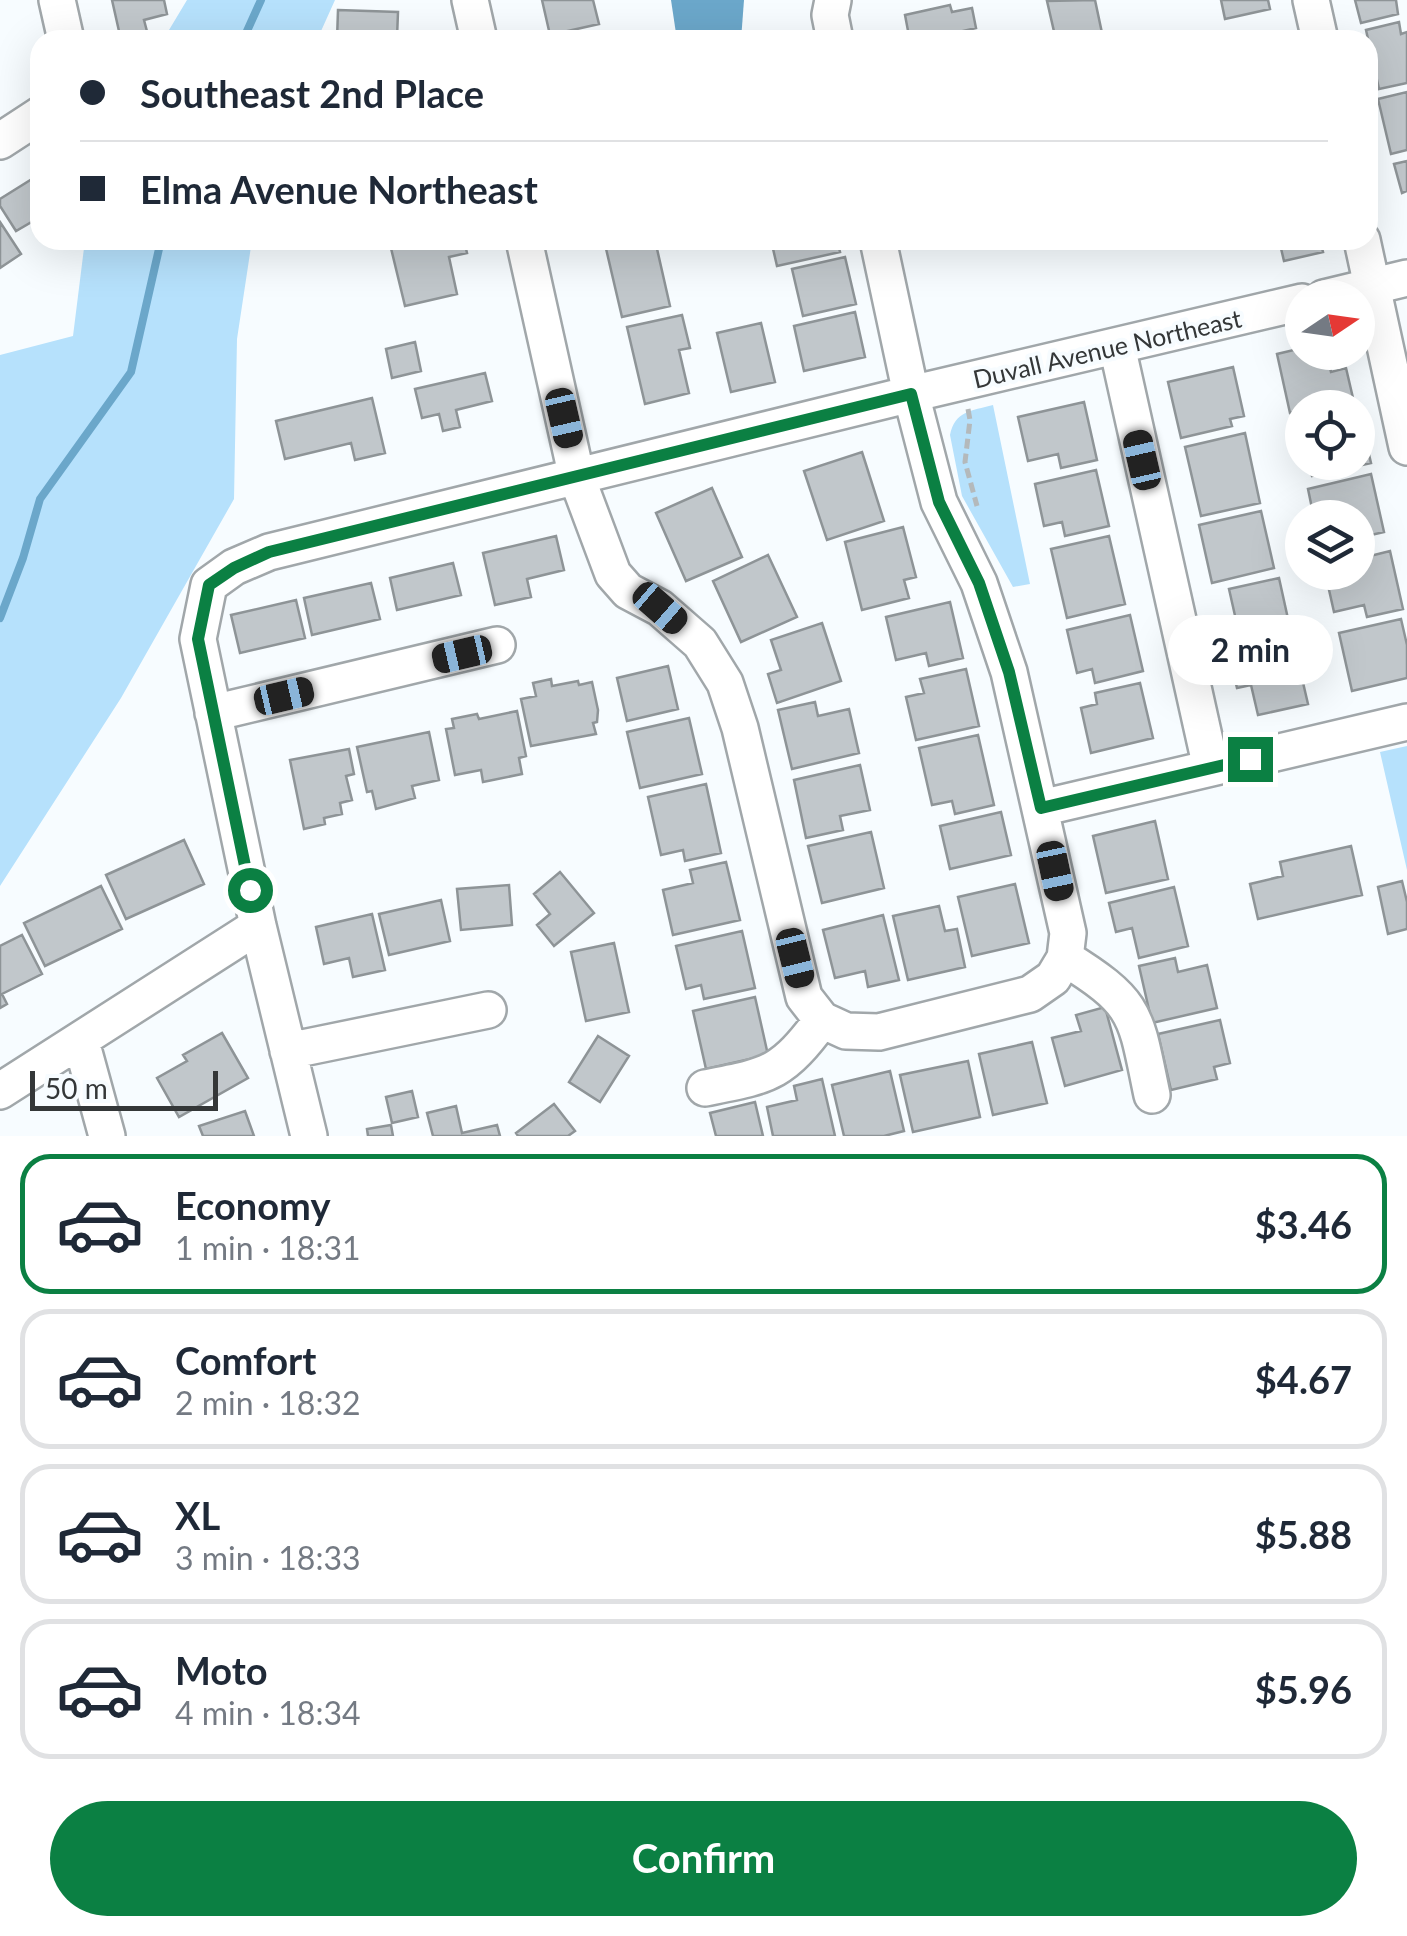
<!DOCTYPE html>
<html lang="en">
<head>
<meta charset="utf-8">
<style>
	:root { --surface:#fff; --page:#f6f6f7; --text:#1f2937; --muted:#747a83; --line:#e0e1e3; --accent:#0b8043 }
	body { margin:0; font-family:Lato,sans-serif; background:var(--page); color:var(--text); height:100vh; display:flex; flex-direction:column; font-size:38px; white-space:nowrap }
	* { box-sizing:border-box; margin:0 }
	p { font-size:32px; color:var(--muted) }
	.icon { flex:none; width:55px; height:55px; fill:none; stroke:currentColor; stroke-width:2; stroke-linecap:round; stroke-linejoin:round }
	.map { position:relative; height:1136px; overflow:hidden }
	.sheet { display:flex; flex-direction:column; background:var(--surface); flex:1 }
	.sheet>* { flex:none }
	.banner { position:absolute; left:30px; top:30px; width:1348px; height:220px; border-radius:30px; box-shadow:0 10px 40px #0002; display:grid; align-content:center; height:220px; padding:0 50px; background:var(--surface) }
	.needle { width:65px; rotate:77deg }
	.controls { position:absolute; left:1285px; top:280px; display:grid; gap:20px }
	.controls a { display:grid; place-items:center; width:90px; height:90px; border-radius:50%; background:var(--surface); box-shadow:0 10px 40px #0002; font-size:50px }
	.scale { position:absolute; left:30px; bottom:25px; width:188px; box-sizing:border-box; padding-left:10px; border:5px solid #343738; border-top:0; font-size:28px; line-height:35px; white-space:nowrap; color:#343738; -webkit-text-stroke:8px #f7fcff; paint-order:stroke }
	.end { position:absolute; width:45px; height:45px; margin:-22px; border:12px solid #0b8043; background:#fff; box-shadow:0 0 0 5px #fff }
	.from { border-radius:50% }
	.bubble { position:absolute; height:70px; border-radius:35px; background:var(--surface); box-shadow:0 10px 40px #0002; font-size:32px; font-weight:700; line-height:70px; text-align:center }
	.car { position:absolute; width:30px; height:60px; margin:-30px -15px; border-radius:12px; box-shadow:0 0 8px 2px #0007; background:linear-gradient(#222 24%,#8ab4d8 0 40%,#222 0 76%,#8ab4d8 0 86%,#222 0) }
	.banner b { display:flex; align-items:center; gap:35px; height:95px; font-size:38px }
	.banner b+b { border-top:2px solid var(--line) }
	.banner i { width:25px; height:25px; background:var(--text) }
	ul { padding:18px 0 0; list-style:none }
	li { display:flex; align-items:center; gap:30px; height:140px; margin:0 20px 15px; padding:0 30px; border:5px solid var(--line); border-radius:30px }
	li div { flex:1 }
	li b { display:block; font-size:38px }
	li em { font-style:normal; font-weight:700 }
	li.active { border-color:var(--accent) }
	li>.icon { width:90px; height:90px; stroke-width:1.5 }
	.cta { display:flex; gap:20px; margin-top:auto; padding:20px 50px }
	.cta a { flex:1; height:115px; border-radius:60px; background:var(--accent); color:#fff; font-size:40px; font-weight:700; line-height:115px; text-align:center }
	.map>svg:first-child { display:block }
</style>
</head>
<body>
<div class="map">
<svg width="1407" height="1136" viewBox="0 0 1407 1136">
	<rect width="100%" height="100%" fill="#f7fcff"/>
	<path fill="#b6e1fc" d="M 187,0 L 335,0 L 317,40 L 163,40 Z
		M 85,240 L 252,240 L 237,339 L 234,499 L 121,698 L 0,886 L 0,355 L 73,336 Z
		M 993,405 L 1030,584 L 1013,587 L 962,496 L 950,435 C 955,411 971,411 993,405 Z
		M 1407,746 L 1407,870 L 1380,752 Z"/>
	<path fill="#6ba7ca" d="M 671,0 L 744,0 L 741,40 L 677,40 Z"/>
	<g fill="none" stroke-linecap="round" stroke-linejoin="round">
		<path stroke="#6ba7ca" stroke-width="8" d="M 243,40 L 261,0
			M 0,618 L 23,558 L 40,499 L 131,372 L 161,240"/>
	</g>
	<path fill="#c1c7cb" stroke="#8e9497" stroke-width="2.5" d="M 112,0 L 164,0 L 167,14 L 144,20 L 149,39 L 121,40 Z
		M 542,0 L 593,0 L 599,24 L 550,35 Z
		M 1095,0 L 1102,33 L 1056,40 L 1047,1 Z
		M 1221,0 L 1268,0 L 1270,9 L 1225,19 Z
		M 1355,0 L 1396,0 L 1398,14 L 1361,23 Z
		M 950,5 L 952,12 L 972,8 L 976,28 L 955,33 L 957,40 L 919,40 L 917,34 L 909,36 L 905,15 Z
		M 338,10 L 398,12 L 397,38 L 410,40 L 337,40 Z
		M 1399,22 L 1401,34 L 1407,32 L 1407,83 L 1379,89 L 1366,30 Z
		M 1407,92 L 1407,150 L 1391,154 L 1378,99 Z
		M 1407,161 L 1407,191 L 1402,193 L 1394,164 Z
		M 40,174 L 40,217 L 16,231 L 0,206 L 0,199 Z
		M 0,222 L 21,254 L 0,268 Z
		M 389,240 L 464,240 L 467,253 L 449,257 L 457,294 L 405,306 Z
		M 604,240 L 655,240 L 670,306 L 622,317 Z
		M 771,240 L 837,240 L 840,252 L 777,266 Z
		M 1279,240 L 1320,240 L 1323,252 L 1284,261 Z
		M 845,257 L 856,304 L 803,316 L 792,269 Z
		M 855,312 L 865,357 L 804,371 L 794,326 Z
		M 682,315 L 690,348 L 679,350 L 689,393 L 645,404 L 627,327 Z
		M 761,323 L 775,382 L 731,392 L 717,333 Z
		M 415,342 L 421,371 L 392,378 L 386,349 Z
		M 1302,348 L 1302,352 L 1326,352 L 1331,372 L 1346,368 L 1353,398 L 1290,413 L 1277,354 Z
		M 1233,367 L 1244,416 L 1230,419 L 1232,426 L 1181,438 L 1168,382 Z
		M 485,373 L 492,401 L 456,410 L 460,427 L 443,431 L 439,414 L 422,418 L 415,389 Z
		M 372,398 L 385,453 L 355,460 L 351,443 L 285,459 L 276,421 Z
		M 1084,402 L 1097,460 L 1061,468 L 1058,454 L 1028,461 L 1018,417 Z
		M 1358,407 L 1371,463 L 1312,476 L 1309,462 L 1358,462 L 1358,408 L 1355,408 Z
		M 1245,433 L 1260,503 L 1201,516 L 1185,447 Z
		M 862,452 L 884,521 L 827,540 L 804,471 Z
		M 1096,470 L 1109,526 L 1065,536 L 1062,522 L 1044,526 L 1035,484 Z
		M 1371,474 L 1384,532 L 1358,538 L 1358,518 L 1314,518 L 1308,489 Z
		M 712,488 L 742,557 L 686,581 L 656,513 Z
		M 1261,511 L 1274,568 L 1212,583 L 1199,525 Z
		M 903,527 L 916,577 L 904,580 L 909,598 L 862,610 L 845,542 Z
		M 556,536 L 564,570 L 527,579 L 531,597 L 495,605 L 483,553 Z
		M 1109,536 L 1125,604 L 1067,618 L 1051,549 Z
		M 1390,551 L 1403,609 L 1367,617 L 1364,605 L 1334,612 L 1325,572 L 1358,572 L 1358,559 Z
		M 768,555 L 797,617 L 741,642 L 713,581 Z
		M 453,563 L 461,595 L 397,610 L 390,578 Z
		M 1279,578 L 1292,637 L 1228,652 L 1222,624 L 1236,620 L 1229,589 Z
		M 371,583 L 380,619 L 312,635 L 304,598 Z
		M 296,600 L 305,638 L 240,653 L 231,615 Z
		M 950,602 L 963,658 L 929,666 L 926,653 L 896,660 L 886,617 Z
		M 1130,615 L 1143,671 L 1095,683 L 1092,669 L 1077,673 L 1067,630 Z
		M 1401,619 L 1407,645 L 1407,678 L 1352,691 L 1339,633 Z
		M 822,623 L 841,681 L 777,703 L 768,674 L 781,670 L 771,640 Z
		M 1294,644 L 1308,704 L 1258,715 L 1251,685 L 1237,688 L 1230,659 Z
		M 668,666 L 678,709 L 627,721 L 617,678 Z
		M 966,669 L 979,726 L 916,740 L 906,697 L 924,693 L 920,679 Z
		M 551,679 L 552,686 L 578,681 L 579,685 L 592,682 L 598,710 L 597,722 L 593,723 L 596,734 L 531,746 L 521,699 L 536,696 L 533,683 Z
		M 1140,683 L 1153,738 L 1091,753 L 1081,708 L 1097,704 L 1095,693 Z
		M 815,702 L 818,716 L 849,709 L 859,753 L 792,769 L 778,710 Z
		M 517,711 L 526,756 L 519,758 L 522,774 L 483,782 L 481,770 L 455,775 L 446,729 L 454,728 L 452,719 L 477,714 L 479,719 Z
		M 689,718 L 702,774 L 640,788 L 627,732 Z
		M 429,732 L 439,780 L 412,786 L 415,798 L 376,809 L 372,791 L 367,792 L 357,747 Z
		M 978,735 L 994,805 L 955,814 L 952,801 L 932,805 L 919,748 Z
		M 349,749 L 354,774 L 346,776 L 352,800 L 340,803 L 342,814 L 324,818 L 325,824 L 304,829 L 290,760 Z
		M 860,765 L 870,810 L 840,816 L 843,830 L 806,838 L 794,780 Z
		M 706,784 L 721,853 L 685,861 L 683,850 L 661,855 L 648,797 Z
		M 1001,812 L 1011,855 L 950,869 L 940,826 Z
		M 1155,821 L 1168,879 L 1106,893 L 1093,836 Z
		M 871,832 L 884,888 L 822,903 L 808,846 Z
		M 184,840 L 204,884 L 126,919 L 106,875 Z
		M 1351,846 L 1362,895 L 1258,919 L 1250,884 L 1283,876 L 1280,862 Z
		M 726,862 L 740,920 L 673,935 L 663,890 L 693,883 L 690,870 Z
		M 560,872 L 594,913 L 554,946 L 537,925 L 550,914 L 534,894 Z
		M 1402,881 L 1407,902 L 1407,929 L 1388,934 L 1378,887 Z
		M 1015,884 L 1029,943 L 972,956 L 958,897 Z
		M 509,885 L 512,925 L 461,930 L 457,889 Z
		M 101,886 L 122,929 L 45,966 L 24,923 Z
		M 1174,887 L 1188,946 L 1139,958 L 1132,928 L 1116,932 L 1109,903 Z
		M 441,900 L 450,941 L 389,955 L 379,914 Z
		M 939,906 L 945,931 L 957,929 L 965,967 L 908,980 L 893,916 Z
		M 372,914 L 385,970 L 353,977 L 349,958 L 324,964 L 316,927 Z
		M 883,915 L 899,980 L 868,987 L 865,971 L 835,978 L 823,930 Z
		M 742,931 L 755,988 L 704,999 L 701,985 L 686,989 L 676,946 Z
		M 22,935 L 42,974 L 2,994 L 7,1004 L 0,1008 L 0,946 Z
		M 614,943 L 629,1012 L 586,1021 L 571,952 Z
		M 1175,958 L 1178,972 L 1207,965 L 1217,1008 L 1152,1023 L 1139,966 Z
		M 755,997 L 768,1055 L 706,1069 L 693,1011 Z
		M 1105,1007 L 1122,1070 L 1065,1086 L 1052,1038 L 1081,1031 L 1076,1015 Z
		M 1220,1020 L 1230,1063 L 1214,1067 L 1217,1079 L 1171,1090 L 1158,1034 Z
		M 222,1033 L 248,1078 L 179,1117 L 157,1078 L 187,1061 L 183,1055 Z
		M 598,1036 L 629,1056 L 600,1102 L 569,1082 Z
		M 1032,1042 L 1047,1103 L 993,1115 L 979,1054 Z
		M 968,1061 L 980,1117 L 913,1132 L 900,1075 Z
		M 890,1071 L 904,1131 L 884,1136 L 844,1136 L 832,1085 Z
		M 822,1079 L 835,1136 L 773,1136 L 767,1107 L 797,1100 L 794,1086 Z
		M 412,1091 L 418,1117 L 392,1123 L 386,1097 Z
		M 755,1102 L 763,1136 L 716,1136 L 710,1113 Z
		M 554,1104 L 575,1131 L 568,1136 L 518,1136 L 516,1133 Z
		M 456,1106 L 462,1133 L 497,1125 L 500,1136 L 433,1136 L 427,1113 Z
		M 245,1111 L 254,1136 L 203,1136 L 199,1126 Z
		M 391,1125 L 393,1136 L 368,1136 L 367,1129 Z"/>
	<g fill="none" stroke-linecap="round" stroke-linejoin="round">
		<defs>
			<path id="minor" d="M 57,0 L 66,40
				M 470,0 L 479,40
				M 833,0 L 830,15 L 835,40
				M 1311,0 L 1320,40
				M 0,141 L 40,115
				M 524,240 L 577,478 L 613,574 L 628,591 L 660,608 L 700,643 L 725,683 L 740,728 L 804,997 L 822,1020 L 846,1031 L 879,1032 L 1030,994 L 1053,978 L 1065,958 L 1068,933 L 1009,672 L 979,583 L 939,502 L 911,394 L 878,240
				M 1362,240 L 1407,447
				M 1324,298 L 1407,278
				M 1117,346 L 1211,768
				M 213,713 L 497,645
				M 1041,808 L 1407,722
				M 1065,958 C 1139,1004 1135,1014 1152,1095
				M 81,1041 L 107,1136
				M 288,1051 L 488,1010
				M 705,1088 C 770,1075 781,1075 822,1020
				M 0,1091 L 258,926
				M 309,1136 L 258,926 L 198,639 L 209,585 L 234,567 L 269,552 L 911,394 L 1302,302"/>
		</defs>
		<use href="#minor" stroke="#a1a7aa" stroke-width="40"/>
		<path stroke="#b4b9bb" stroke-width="5" stroke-dasharray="10 5" stroke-linecap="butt" d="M 968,409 L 970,420 L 965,462 L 977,506"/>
		<use href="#minor" stroke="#fff" stroke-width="35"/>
	</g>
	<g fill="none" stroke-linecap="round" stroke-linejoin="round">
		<path stroke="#0b8043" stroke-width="12" d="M 250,890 L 198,639 L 209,585 L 234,568 L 269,552 L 911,394 L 939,502 L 979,583 L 1009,672 L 1041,808 L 1250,759"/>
	</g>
	<g text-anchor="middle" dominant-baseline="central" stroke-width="8" stroke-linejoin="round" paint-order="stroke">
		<g font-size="25" fill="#343738" stroke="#f7fcff">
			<text transform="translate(1107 348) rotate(-13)">Duvall Avenue Northeast</text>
		</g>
	</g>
</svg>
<div class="controls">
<a><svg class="needle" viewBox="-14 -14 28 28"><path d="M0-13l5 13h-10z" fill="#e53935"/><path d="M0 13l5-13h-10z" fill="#747a83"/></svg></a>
<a><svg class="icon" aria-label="locate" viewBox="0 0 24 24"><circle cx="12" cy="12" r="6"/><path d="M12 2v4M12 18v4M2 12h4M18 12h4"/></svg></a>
<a><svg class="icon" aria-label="layers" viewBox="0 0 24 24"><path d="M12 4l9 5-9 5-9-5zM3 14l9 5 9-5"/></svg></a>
</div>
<div class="scale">50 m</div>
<i class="end from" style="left:250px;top:890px"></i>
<i class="end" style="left:1250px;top:759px"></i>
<div class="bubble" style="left:1168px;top:615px;width:165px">2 min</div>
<i class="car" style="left:564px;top:418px;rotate:167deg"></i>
<i class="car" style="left:1142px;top:460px;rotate:347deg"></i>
<i class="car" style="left:660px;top:608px;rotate:131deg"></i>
<i class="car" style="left:462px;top:654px;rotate:257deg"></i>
<i class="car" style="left:284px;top:696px;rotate:77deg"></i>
<i class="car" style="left:1055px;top:871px;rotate:168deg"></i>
<i class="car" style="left:795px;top:958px;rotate:166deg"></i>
<div class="banner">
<b><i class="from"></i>Southeast 2nd Place</b>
<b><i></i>Elma Avenue Northeast</b>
</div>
</div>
<section class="sheet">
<ul>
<li class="active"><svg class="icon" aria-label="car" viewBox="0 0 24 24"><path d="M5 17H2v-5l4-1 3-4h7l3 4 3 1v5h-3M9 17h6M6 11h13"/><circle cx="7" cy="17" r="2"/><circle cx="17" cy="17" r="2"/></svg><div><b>Economy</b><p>1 min · 18:31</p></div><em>$3.46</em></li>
<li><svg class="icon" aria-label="car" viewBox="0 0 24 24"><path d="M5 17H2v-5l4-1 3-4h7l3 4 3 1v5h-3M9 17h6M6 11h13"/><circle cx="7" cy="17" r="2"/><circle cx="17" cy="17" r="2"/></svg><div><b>Comfort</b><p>2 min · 18:32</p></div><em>$4.67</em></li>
<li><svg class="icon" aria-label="car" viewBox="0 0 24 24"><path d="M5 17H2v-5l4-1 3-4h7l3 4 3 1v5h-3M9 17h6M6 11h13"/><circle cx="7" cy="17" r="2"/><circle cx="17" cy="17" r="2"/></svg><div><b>XL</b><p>3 min · 18:33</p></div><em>$5.88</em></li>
<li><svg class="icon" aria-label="car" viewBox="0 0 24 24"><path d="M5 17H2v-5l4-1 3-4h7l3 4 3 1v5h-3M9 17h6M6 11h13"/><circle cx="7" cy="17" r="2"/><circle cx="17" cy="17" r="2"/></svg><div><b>Moto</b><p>4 min · 18:34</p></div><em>$5.96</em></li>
</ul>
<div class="cta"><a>Confirm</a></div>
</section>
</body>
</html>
